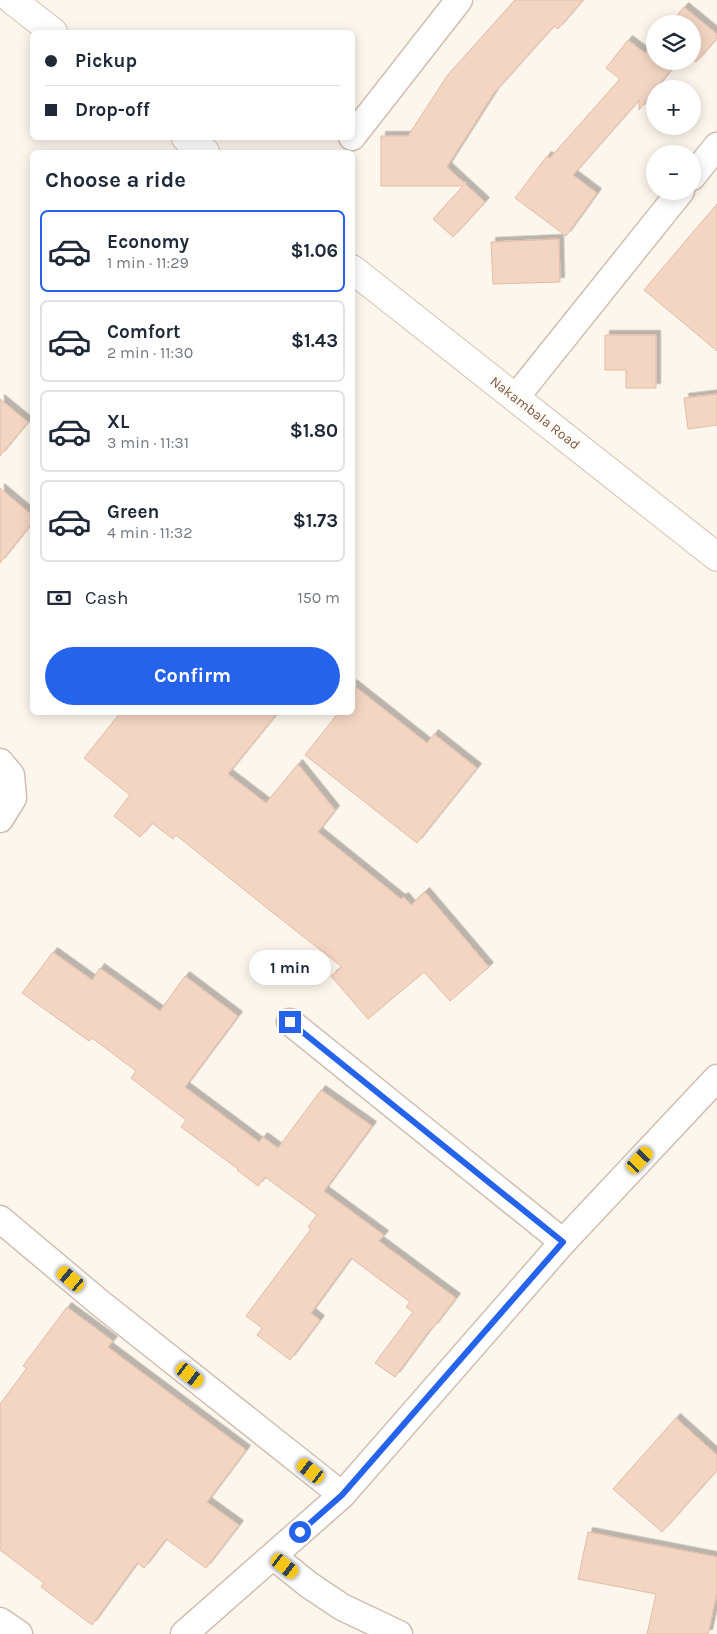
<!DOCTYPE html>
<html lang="en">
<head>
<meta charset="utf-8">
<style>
	:root { --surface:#fff; --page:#f6f6f7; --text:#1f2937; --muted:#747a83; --line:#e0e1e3; --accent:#2563eb }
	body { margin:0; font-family:Karla,sans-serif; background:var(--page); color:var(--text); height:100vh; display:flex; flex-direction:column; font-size:19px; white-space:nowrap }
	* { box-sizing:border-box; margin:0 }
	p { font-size:16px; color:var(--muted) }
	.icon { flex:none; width:28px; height:28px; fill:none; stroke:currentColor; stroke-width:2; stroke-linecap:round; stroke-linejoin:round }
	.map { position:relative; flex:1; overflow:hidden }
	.panel { position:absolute; left:30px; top:150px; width:325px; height:565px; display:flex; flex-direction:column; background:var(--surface); border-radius:8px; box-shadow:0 2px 12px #0003 }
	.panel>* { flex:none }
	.guide { position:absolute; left:30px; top:30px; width:325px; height:110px; border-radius:8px; box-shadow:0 2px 12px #0003; display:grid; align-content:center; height:110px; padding:0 15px; background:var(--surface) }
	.tools { position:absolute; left:646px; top:15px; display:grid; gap:10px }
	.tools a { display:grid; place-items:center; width:55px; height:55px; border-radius:50%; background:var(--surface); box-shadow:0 2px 12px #0003; font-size:25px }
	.end { position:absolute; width:22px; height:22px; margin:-11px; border:6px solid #2563eb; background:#fff; box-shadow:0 0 0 2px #fff }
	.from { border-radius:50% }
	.bubble { position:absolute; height:35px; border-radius:18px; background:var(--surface); box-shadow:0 2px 12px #0003; font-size:16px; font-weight:700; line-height:35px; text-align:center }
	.car { position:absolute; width:15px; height:30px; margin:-15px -8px; border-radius:6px; box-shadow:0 0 4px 1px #0007; background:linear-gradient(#f5c518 24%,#345 0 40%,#f5c518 0 76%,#345 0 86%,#f5c518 0) }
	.guide b { display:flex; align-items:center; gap:18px; height:48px; font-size:19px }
	.guide b+b { border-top:1px solid var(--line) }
	.guide i { width:12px; height:12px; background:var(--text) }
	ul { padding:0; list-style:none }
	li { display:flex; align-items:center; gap:15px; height:82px; margin:0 10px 8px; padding:0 5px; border:2px solid var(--line); border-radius:8px }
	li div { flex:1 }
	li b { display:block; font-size:19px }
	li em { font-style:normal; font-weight:700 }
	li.on { border-color:var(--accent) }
	li>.icon { width:45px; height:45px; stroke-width:1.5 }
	h2 { padding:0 15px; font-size:22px; line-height:60px }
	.pay { display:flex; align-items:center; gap:12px; height:55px; padding:0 15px; font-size:19px }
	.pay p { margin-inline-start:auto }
	.action { display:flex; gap:10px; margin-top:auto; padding:10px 15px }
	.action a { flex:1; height:58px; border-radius:30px; background:var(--accent); color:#fff; font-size:20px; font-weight:700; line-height:58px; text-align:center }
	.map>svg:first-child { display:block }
</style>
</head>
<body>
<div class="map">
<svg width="717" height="1634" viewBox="0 0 717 1634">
	<defs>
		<filter id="shadow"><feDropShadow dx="4.5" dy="-4.5" stdDeviation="0" flood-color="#0004"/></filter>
	</defs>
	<rect width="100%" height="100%" fill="#fdf6ec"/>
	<path fill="#f3d5c3" stroke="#e6bba3" filter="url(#shadow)" d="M 515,0 L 583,0 L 558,29 L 554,26 L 494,93 L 447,167 L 485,202 L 453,237 L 433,219 L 463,186 L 381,186 L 381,136 L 408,136 L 447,76 Z
		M 684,7 L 717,34 L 717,38 L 696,62 L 692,59 L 692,24 L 670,24 Z
		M 628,40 L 645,53 L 655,41 L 655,61 L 678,61 L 639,110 L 639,100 L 573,175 L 597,193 L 566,236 L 515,198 L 547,156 L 550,158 L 620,79 L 606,68 Z
		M 717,204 L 717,351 L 644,290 Z
		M 559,239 L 560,282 L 493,284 L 491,242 Z
		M 605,335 L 656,335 L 656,388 L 626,388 L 626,370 L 605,370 Z
		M 717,394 L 717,425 L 688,429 L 684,398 Z
		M 0,399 L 28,422 L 0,456 Z
		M 0,488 L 32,515 L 32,523 L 0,563 Z
		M 352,684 L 427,743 L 434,734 L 477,768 L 417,843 L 305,755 L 339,712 L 352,712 Z
		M 121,712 L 278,712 L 228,774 L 266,803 L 298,764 L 335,810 L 318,832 L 401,899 L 404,897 L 411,905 L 425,892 L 489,967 L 450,1001 L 424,972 L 368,1019 L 331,976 L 342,967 L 272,912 L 176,835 L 173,839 L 152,823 L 140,837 L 114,816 L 130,795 L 84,758 Z
		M 53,952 L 92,980 L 100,968 L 160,1011 L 185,976 L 238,1016 L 185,1087 L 259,1142 L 263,1137 L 278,1148 L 321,1090 L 372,1126 L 324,1191 L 384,1235 L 379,1241 L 456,1298 L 433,1328 L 432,1327 L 395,1377 L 375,1363 L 413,1312 L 406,1307 L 410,1302 L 351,1258 L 311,1313 L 320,1320 L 290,1360 L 257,1335 L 262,1328 L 246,1316 L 311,1229 L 308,1227 L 317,1215 L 265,1177 L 258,1186 L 237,1170 L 238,1169 L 181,1127 L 186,1120 L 131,1078 L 136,1071 L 92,1038 L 89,1041 L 22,993 Z
		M 67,1307 L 113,1341 L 108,1347 L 246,1450 L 207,1502 L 239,1525 L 206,1568 L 166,1539 L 144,1568 L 137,1563 L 92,1625 L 41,1587 L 44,1583 L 0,1550 L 0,1404 L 27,1368 L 23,1366 Z
		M 676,1418 L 717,1455 L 717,1470 L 662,1532 L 613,1489 Z
		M 588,1532 L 717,1557 L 717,1593 L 708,1634 L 647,1634 L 656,1594 L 578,1579 Z"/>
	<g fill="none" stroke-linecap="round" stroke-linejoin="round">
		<defs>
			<path id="street" d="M 352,137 L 459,0
				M 692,177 L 717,146
				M 516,397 L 681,191
				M 0,762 L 11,775 L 13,798 L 0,819
				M 290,1022 L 563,1242
				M 0,1219 L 100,1303 L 342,1495
				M 273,1556 L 309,1585 L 342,1607 L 399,1634
				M 0,1621 L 19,1634
				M 184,1634 L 342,1495 L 563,1242 L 717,1078"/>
			<path id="secondary" d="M 12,0 L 53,32
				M 186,138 L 205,152
				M 352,269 L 717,557"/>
		</defs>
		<use href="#street" stroke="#d1beb0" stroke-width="29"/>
		<use href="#secondary" stroke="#d6c0b0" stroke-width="30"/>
		<use href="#street" stroke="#fff" stroke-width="26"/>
		<use href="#secondary" stroke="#fff" stroke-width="28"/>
	</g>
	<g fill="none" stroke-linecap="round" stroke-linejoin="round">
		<path stroke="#2563eb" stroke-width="6" d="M 290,1022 L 563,1242 L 342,1495 L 300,1532"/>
	</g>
	<g text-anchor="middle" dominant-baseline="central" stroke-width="5" stroke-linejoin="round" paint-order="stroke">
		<g font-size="14" fill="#7a5c4d" stroke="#fffaf3">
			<text transform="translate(535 413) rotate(38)">Nakambala Road</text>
		</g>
	</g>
</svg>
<div class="tools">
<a><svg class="icon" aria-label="layers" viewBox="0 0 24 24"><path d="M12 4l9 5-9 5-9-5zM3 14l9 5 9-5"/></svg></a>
<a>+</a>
<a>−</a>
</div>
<i class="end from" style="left:300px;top:1532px"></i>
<i class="end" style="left:290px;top:1022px"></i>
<div class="bubble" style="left:249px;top:950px;width:82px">1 min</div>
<i class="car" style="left:640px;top:1160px;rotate:43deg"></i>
<i class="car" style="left:71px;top:1279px;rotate:310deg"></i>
<i class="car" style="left:190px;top:1375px;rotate:128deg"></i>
<i class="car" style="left:311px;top:1471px;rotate:308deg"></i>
<i class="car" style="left:285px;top:1566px;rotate:128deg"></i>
<div class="guide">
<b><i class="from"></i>Pickup</b>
<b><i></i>Drop-off</b>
</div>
<section class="panel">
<h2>Choose a ride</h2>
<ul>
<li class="on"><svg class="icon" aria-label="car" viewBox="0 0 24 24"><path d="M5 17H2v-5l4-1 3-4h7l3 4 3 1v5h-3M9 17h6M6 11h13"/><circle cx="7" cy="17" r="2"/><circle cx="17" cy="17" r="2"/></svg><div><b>Economy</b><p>1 min · 11:29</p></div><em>$1.06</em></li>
<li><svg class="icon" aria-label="car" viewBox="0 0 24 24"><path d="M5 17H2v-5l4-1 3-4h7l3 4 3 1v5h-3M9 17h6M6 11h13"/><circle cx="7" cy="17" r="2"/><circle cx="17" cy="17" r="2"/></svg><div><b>Comfort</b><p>2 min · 11:30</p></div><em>$1.43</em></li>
<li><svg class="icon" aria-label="car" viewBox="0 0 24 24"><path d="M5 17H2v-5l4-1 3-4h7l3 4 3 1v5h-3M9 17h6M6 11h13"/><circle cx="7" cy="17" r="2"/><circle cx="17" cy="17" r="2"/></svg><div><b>XL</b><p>3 min · 11:31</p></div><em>$1.80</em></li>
<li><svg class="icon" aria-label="car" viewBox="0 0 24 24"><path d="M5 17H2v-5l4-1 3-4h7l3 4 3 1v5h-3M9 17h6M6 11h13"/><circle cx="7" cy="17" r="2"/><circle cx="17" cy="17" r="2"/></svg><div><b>Green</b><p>4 min · 11:32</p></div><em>$1.73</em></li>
</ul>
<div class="pay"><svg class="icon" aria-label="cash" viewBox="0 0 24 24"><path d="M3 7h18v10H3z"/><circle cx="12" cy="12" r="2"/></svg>Cash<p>150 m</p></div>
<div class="action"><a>Confirm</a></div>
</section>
</div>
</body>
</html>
